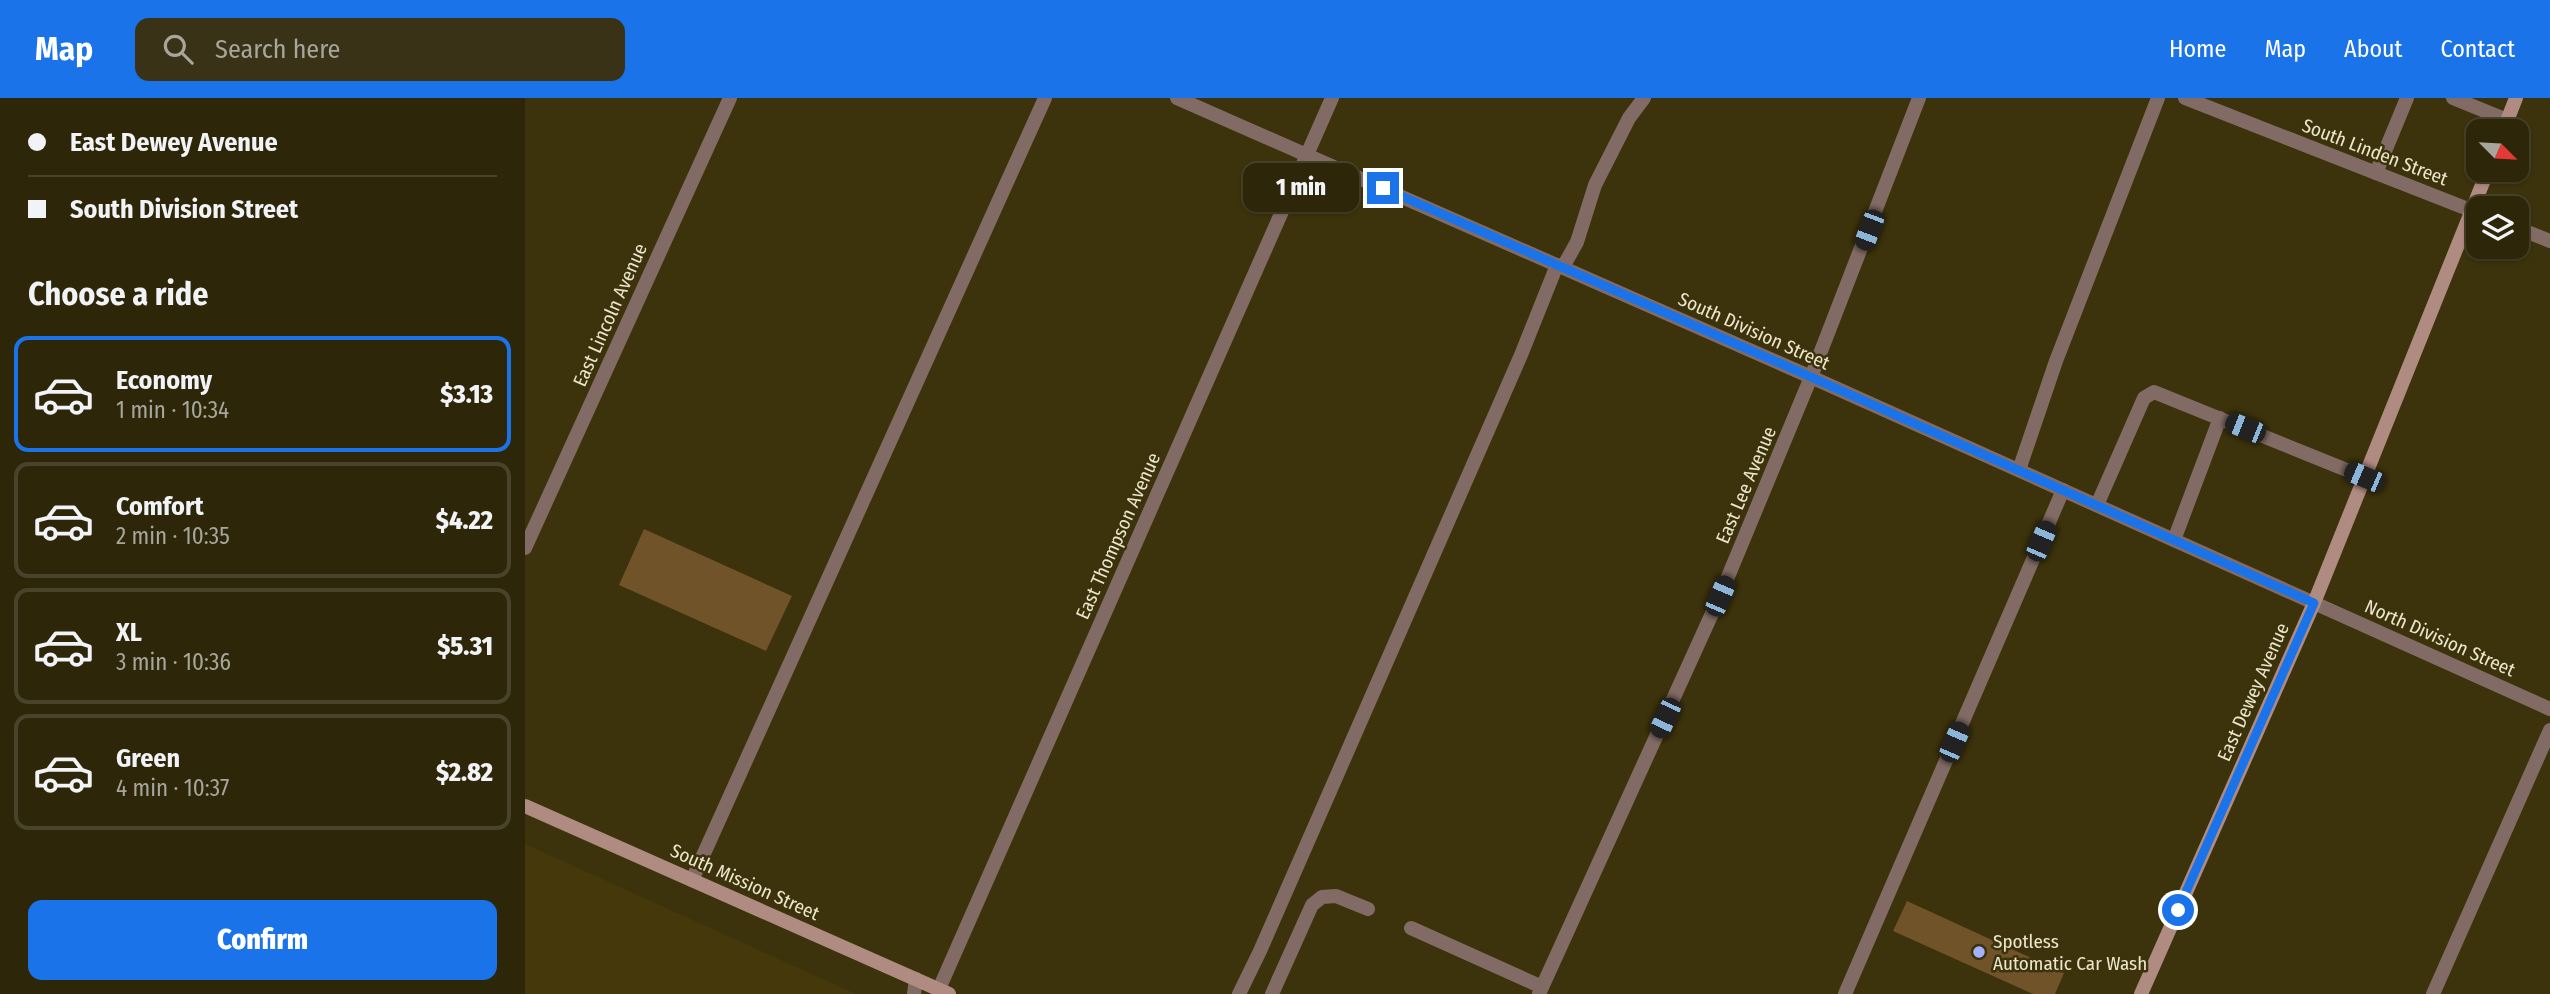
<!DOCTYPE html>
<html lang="en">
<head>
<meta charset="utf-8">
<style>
	:root { --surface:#2d2609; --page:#393217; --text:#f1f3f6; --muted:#a7a59c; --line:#48432a; --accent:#1a73e8 }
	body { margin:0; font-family:"Fira Sans Condensed",sans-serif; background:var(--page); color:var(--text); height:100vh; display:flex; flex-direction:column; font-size:26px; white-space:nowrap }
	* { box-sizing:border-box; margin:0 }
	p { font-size:23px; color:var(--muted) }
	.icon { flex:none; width:38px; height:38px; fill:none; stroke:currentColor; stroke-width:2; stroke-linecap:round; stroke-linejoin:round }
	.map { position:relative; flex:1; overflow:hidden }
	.sheet { display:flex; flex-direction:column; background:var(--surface); width:525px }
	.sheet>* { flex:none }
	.guide { display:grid; align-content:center; height:154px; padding:0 28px; background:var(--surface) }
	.needle { width:46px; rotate:114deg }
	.tools { position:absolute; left:1941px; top:21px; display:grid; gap:14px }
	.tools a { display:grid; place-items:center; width:63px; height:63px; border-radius:14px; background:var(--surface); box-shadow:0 2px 5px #0004,0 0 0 2px var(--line); font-size:35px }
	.end { position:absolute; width:32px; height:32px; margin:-16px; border:9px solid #1a73e8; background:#fff; box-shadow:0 0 0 4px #fff }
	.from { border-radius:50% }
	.bubble { position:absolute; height:49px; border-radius:14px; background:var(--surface); box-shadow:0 2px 5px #0004,0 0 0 2px var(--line); font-size:23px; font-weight:800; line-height:49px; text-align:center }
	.car { position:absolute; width:21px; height:42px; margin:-21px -10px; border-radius:9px; box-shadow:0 0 5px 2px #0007; background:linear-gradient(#222 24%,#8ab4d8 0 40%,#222 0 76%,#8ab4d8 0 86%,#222 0) }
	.guide b { display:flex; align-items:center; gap:24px; height:66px; font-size:26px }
	.guide b+b { border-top:2px solid var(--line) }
	.guide i { width:18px; height:18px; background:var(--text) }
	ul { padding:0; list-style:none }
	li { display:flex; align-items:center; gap:21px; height:116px; margin:0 14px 10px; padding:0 14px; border:4px solid var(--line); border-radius:14px }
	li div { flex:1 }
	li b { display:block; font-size:26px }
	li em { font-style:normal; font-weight:800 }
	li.selected { border-color:var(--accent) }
	li>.icon { width:63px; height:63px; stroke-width:1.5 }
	h2 { padding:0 28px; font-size:32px; line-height:84px }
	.cta { display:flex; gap:14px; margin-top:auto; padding:14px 28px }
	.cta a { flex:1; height:80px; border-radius:14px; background:var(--accent); color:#fff; font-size:28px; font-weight:800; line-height:80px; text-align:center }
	header { display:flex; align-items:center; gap:42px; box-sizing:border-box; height:98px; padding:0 35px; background:var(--accent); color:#fff }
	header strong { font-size:33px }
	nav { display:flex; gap:38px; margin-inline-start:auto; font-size:24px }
	.search { width:490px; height:63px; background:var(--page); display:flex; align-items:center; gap:18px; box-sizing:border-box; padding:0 24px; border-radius:14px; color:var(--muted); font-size:26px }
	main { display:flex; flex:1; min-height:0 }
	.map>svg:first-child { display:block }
</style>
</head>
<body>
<header>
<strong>Map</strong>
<div class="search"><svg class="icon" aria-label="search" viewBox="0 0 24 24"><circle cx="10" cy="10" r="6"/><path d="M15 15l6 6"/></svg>Search here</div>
<nav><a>Home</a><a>Map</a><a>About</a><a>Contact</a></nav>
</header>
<main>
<section class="sheet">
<div class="guide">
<b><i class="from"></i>East Dewey Avenue</b>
<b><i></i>South Division Street</b>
</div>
<h2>Choose a ride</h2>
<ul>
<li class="selected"><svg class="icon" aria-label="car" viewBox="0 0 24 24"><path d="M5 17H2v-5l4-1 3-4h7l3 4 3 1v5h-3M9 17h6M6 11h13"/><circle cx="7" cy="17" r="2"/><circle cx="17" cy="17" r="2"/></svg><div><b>Economy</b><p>1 min · 10:34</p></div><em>$3.13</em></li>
<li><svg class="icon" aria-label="car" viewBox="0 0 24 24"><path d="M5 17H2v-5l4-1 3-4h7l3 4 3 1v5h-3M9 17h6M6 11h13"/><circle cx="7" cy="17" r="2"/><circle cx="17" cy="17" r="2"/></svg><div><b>Comfort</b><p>2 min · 10:35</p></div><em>$4.22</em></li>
<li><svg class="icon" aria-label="car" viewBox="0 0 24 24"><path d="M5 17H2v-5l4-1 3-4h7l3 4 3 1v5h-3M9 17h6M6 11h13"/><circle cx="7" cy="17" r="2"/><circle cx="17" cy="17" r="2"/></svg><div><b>XL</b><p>3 min · 10:36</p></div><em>$5.31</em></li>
<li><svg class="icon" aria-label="car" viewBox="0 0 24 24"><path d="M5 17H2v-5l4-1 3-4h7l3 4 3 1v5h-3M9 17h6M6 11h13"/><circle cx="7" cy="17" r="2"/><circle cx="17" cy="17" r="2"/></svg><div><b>Green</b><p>4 min · 10:37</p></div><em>$2.82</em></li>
</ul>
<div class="cta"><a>Confirm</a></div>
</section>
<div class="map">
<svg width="2025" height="896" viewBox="0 0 2025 896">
	<rect width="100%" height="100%" fill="#3c320c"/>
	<path fill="#45390b" d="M 0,746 L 331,896 L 0,896 Z"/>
	<path fill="#705329" d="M 119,431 L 267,498 L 241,553 L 94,487 Z
		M 1382,803 L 1539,875 L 1530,896 L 1508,896 L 1368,833 Z"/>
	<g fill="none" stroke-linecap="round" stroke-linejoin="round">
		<path stroke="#836b65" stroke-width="14" d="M 1928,0 L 1982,22
			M 1851,75 L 1882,0
			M 1038,169 L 1052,144 L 1070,87 L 1104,20 L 1119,0
			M 1494,372 L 1531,263 L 1633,0
			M 1572,407 L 1619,300 L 1629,294 L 1839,379
			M 1649,442 L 1695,320
			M 167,782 L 520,0
			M 886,830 L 1017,889
			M 389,896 L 391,881
			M 714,896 L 735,853 L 996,257 L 1032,167
			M 747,896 L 787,807 L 797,799 L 811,798 L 843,811
			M 1320,896 L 1538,392
			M 1908,896 L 2025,632"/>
		<path stroke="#836b65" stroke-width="14" d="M 652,0 L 1286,279 L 2025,611
			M 1660,0 L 1953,115
			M 1992,130 L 2025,143
			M 0,450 L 205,0
			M 414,891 L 807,0
			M 1014,896 L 1195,498 L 1286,279 L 1394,0"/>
		<path stroke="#b08b81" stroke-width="14" d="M 1978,33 L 1991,0
			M 0,708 L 424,896
			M 1616,896 L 1789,505 L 1963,72"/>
	</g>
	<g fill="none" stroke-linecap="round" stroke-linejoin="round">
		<path stroke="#1a73e8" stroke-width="9" d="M 858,90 L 1286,279 L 1789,505 L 1653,812"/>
	</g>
	<circle fill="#a3b2fd" stroke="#3c320c" stroke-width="2.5" cx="1454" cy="854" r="7"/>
	<g text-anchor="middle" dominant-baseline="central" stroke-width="5" stroke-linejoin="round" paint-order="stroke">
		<g font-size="19" fill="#ece6cc" stroke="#3c320c">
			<text transform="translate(1850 54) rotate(21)">South Linden Street</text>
			<text transform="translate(85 217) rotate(-66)">East Lincoln Avenue</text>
			<text transform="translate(1229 233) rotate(24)">South Division Street</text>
			<text transform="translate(1221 387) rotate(-67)">East Lee Avenue</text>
			<text transform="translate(593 438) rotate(-66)">East Thompson Avenue</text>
			<text transform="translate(1915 540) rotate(24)">North Division Street</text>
			<text transform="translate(1728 594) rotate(-66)">East Dewey Avenue</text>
			<text transform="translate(220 784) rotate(24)">South Mission Street</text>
		</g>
		<g font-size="19" fill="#ece6cc" stroke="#3c320c" text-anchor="start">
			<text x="1468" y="843">Spotless<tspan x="1468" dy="22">Automatic Car Wash</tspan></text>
		</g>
	</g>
</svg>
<div class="tools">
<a><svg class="needle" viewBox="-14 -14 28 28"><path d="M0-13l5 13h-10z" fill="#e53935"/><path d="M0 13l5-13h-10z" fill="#a7a59c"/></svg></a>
<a><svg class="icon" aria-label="layers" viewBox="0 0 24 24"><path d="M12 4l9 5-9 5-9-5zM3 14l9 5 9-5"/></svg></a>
</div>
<i class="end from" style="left:1653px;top:812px"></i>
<i class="end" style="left:858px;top:90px"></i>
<div class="bubble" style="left:718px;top:65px;width:116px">1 min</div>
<i class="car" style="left:1344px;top:132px;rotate:201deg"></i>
<i class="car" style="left:1720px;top:330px;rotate:292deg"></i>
<i class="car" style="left:1839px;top:379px;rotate:293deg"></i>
<i class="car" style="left:1516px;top:443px;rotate:23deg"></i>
<i class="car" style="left:1195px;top:498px;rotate:23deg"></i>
<i class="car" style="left:1140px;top:620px;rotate:205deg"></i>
<i class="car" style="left:1429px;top:644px;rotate:23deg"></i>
</div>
</main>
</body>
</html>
